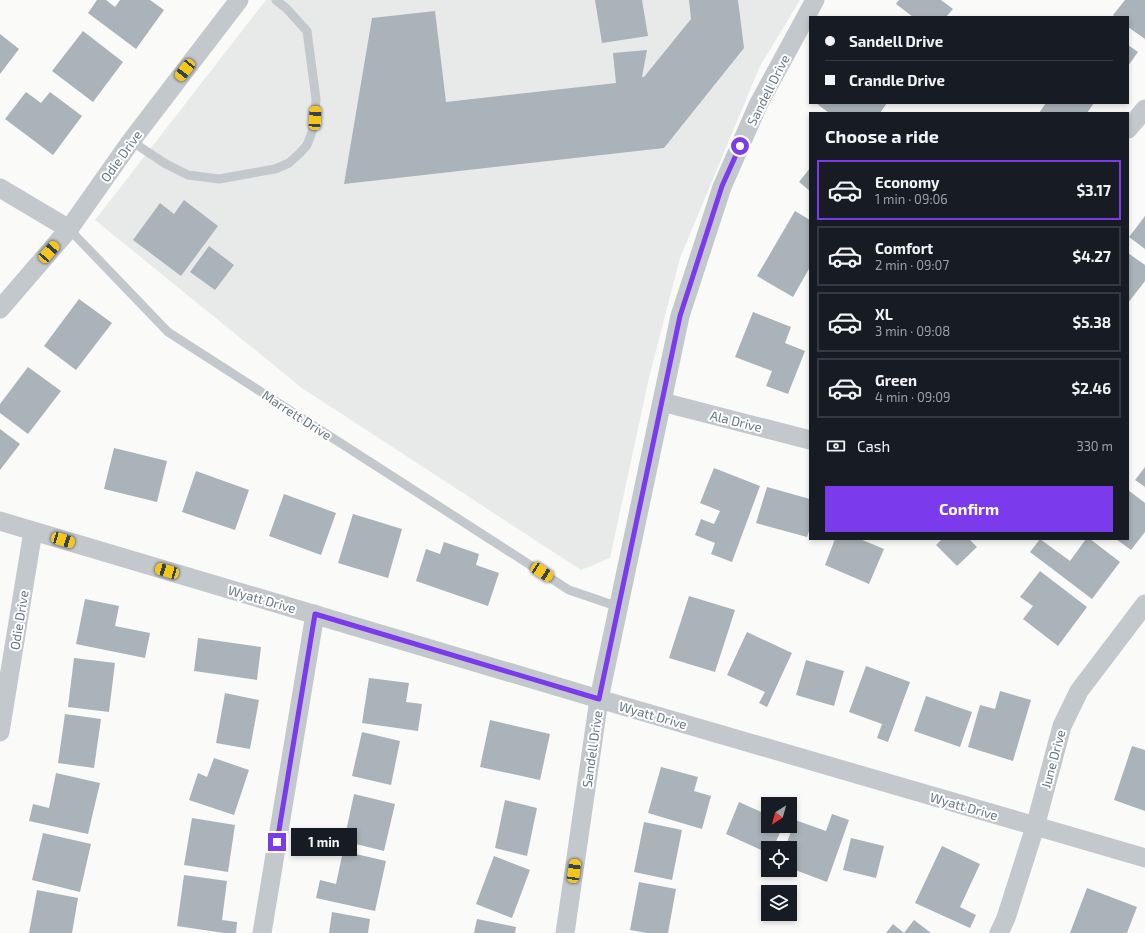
<!DOCTYPE html>
<html lang="en">
<head>
<meta charset="utf-8">
<style>
	:root { --surface:#171b24; --page:#20242c; --text:#f1f3f6; --muted:#9ea1a6; --line:#363941; --accent:#7c3aed }
	body { margin:0; font-family:"Exo 2",sans-serif; background:var(--page); color:var(--text); height:100vh; display:flex; flex-direction:column; font-size:15px; white-space:nowrap }
	* { box-sizing:border-box; margin:0 }
	p { font-size:13px; color:var(--muted) }
	.icon { flex:none; width:22px; height:22px; fill:none; stroke:currentColor; stroke-width:2; stroke-linecap:round; stroke-linejoin:round }
	.map { position:relative; flex:1; overflow:hidden }
	.drawer { position:absolute; left:809px; top:112px; width:320px; height:428px; display:flex; flex-direction:column; background:var(--surface); border-radius:0px; box-shadow:0 2px 6px #0003 }
	.drawer>* { flex:none }
	.banner { position:absolute; left:809px; top:16px; width:320px; height:88px; border-radius:0px; box-shadow:0 2px 6px #0003; display:grid; align-content:center; height:88px; padding:0 16px; background:var(--surface) }
	.needle { width:26px; rotate:217deg }
	.tools { position:absolute; left:761px; top:797px; display:grid; gap:8px }
	.tools a { display:grid; place-items:center; width:36px; height:36px; border-radius:0px; background:var(--surface); box-shadow:0 2px 6px #0003; font-size:20px }
	.end { position:absolute; width:18px; height:18px; margin:-9px; border:5px solid #7c3aed; background:#fff; box-shadow:0 0 0 2px #fff }
	.from { border-radius:50% }
	.bubble { position:absolute; height:28px; border-radius:0px; background:var(--surface); box-shadow:0 2px 6px #0003; font-size:13px; font-weight:700; line-height:28px; text-align:center }
	.car { position:absolute; width:12px; height:24px; margin:-12px -6px; border-radius:5px; box-shadow:0 0 3px 1px #0007; background:linear-gradient(#f5c518 24%,#345 0 40%,#f5c518 0 76%,#345 0 86%,#f5c518 0) }
	.banner b { display:flex; align-items:center; gap:14px; height:38px; font-size:15px }
	.banner b+b { border-top:1px solid var(--line) }
	.banner i { width:10px; height:10px; background:var(--text) }
	ul { padding:0; list-style:none }
	li { display:flex; align-items:center; gap:12px; height:60px; margin:0 8px 6px; padding:0 8px; border:2px solid var(--line); border-radius:0px }
	li div { flex:1 }
	li b { display:block; font-size:15px }
	li em { font-style:normal; font-weight:700 }
	li.active { border-color:var(--accent) }
	li>.icon { width:36px; height:36px; stroke-width:1.5 }
	h2 { padding:0 16px; font-size:18px; line-height:48px }
	.pay { display:flex; align-items:center; gap:10px; height:44px; padding:0 16px; font-size:15px }
	.pay p { margin-inline-start:auto }
	.action { display:flex; gap:8px; margin-top:auto; padding:8px 16px }
	.action a { flex:1; height:46px; border-radius:0px; background:var(--accent); color:#fff; font-size:16px; font-weight:700; line-height:46px; text-align:center }
	.map>svg:first-child { display:block }
</style>
</head>
<body>
<div class="map">
<svg width="1145" height="933" viewBox="0 0 1145 933">
	<rect width="100%" height="100%" fill="#fafaf8"/>
	<path fill="#e8e9e9" d="M 266,0 L 800,0 L 760,66 L 680,258 L 649,378 L 610,558 L 581,570 L 302,388 L 95,220 Z"/>
	<path fill="#aab3b9" d="M 97,0 L 106,0 L 115,7 L 120,0 L 150,0 L 164,10 L 136,49 L 88,13 Z
		M 595,0 L 642,0 L 648,36 L 602,43 Z
		M 689,0 L 738,0 L 744,48 L 664,148 L 344,184 L 372,18 L 435,11 L 446,102 L 616,83 L 613,53 L 647,50 L 642,77 L 644,77 L 691,19 Z
		M 899,0 L 941,0 L 953,9 L 946,17 L 913,17 L 896,4 Z
		M 1125,0 L 1145,0 L 1145,39 L 1128,27 L 1128,17 L 1115,17 L 1113,15 Z
		M 83,31 L 123,62 L 93,102 L 52,71 Z
		M 0,34 L 19,49 L 0,74 Z
		M 1128,45 L 1138,52 L 1128,66 Z
		M 26,92 L 41,103 L 50,92 L 82,116 L 53,155 L 5,119 Z
		M 816,103 L 887,103 L 880,113 L 829,113 Z
		M 1046,103 L 1094,103 L 1087,113 L 1039,113 Z
		M 810,168 L 810,191 L 799,182 Z
		M 184,200 L 218,226 L 181,276 L 133,240 L 160,203 L 174,214 Z
		M 795,211 L 810,220 L 810,267 L 793,297 L 757,276 Z
		M 1145,216 L 1145,249 L 1129,237 Z
		M 209,246 L 234,265 L 215,290 L 190,272 Z
		M 1128,253 L 1145,265 L 1145,281 L 1128,303 Z
		M 79,299 L 112,323 L 76,370 L 44,346 Z
		M 753,312 L 791,327 L 785,343 L 805,351 L 788,394 L 766,386 L 772,371 L 735,357 Z
		M 28,367 L 61,391 L 28,434 L 0,413 L 0,404 Z
		M 0,429 L 20,444 L 0,470 Z
		M 114,448 L 167,461 L 157,502 L 104,489 Z
		M 1145,467 L 1145,487 L 1135,480 Z
		M 714,468 L 760,486 L 732,562 L 711,554 L 715,543 L 695,535 L 701,519 L 714,524 L 720,511 L 700,503 Z
		M 196,471 L 249,490 L 235,530 L 182,512 Z
		M 767,487 L 810,499 L 810,528 L 807,537 L 756,523 Z
		M 1128,490 L 1145,503 L 1145,532 L 1131,550 L 1116,539 L 1128,539 Z
		M 284,494 L 336,513 L 321,555 L 269,536 Z
		M 353,514 L 402,529 L 388,578 L 338,563 Z
		M 835,539 L 860,539 L 884,549 L 869,584 L 825,565 Z
		M 942,539 L 969,539 L 977,547 L 957,566 L 936,545 Z
		M 1040,539 L 1070,561 L 1086,539 L 1090,539 L 1120,562 L 1092,599 L 1030,552 Z
		M 444,542 L 479,554 L 476,565 L 499,573 L 488,606 L 416,581 L 426,549 L 440,554 Z
		M 1040,571 L 1087,607 L 1058,646 L 1023,619 L 1033,606 L 1020,597 Z
		M 689,596 L 735,610 L 715,672 L 669,658 Z
		M 85,599 L 119,606 L 115,626 L 150,633 L 145,658 L 76,644 Z
		M 747,632 L 792,653 L 767,707 L 759,703 L 765,692 L 727,675 Z
		M 198,638 L 261,647 L 257,680 L 194,671 Z
		M 74,658 L 115,663 L 109,712 L 68,707 Z
		M 806,660 L 844,671 L 834,706 L 796,695 Z
		M 866,666 L 910,682 L 888,742 L 877,738 L 882,724 L 849,712 Z
		M 369,678 L 409,683 L 406,702 L 422,704 L 418,731 L 362,723 Z
		M 1000,691 L 1031,700 L 1013,761 L 968,747 L 980,705 L 995,709 Z
		M 225,693 L 259,700 L 250,749 L 216,743 Z
		M 926,696 L 972,712 L 960,747 L 914,731 Z
		M 65,714 L 101,719 L 94,768 L 58,763 Z
		M 490,720 L 550,734 L 540,780 L 480,767 Z
		M 362,732 L 400,741 L 391,785 L 352,776 Z
		M 1132,746 L 1145,750 L 1145,811 L 1114,800 Z
		M 214,758 L 249,770 L 234,815 L 189,800 L 198,773 L 207,777 Z
		M 661,767 L 698,777 L 694,791 L 711,796 L 702,829 L 648,813 Z
		M 56,773 L 100,783 L 88,834 L 29,821 L 33,804 L 49,808 Z
		M 354,794 L 395,804 L 384,851 L 344,841 Z
		M 505,800 L 537,808 L 527,856 L 495,848 Z
		M 739,802 L 768,815 L 768,826 L 783,826 L 773,848 L 768,848 L 768,853 L 726,834 Z
		M 832,814 L 849,820 L 827,882 L 790,868 L 790,848 L 785,848 L 795,820 L 826,831 Z
		M 192,818 L 235,825 L 228,872 L 184,865 Z
		M 644,822 L 682,830 L 672,880 L 634,872 Z
		M 43,833 L 91,844 L 80,892 L 32,880 Z
		M 851,838 L 884,846 L 876,878 L 843,870 Z
		M 942,846 L 980,864 L 960,907 L 976,915 L 970,928 L 915,903 Z
		M 343,851 L 386,861 L 375,911 L 316,898 L 320,880 L 336,884 Z
		M 494,856 L 530,870 L 512,918 L 476,904 Z
		M 184,875 L 227,881 L 222,920 L 237,922 L 236,933 L 224,933 L 177,926 Z
		M 639,882 L 676,889 L 668,933 L 647,933 L 630,930 Z
		M 1087,888 L 1137,907 L 1127,933 L 1070,933 Z
		M 37,890 L 78,898 L 72,933 L 29,933 Z
		M 332,912 L 370,919 L 368,933 L 329,933 Z
		M 477,919 L 516,927 L 515,933 L 474,933 Z
		M 914,920 L 931,933 L 886,933 L 893,924 L 904,933 Z"/>
	<g fill="none" stroke-linecap="round" stroke-linejoin="round">
		<path stroke="#c3c8cc" stroke-width="9" d="M 131,141 L 166,164 L 188,175 L 219,179 L 275,169 L 289,163 L 300,153 L 307,145 L 312,132 L 315,118 L 316,99 L 307,31 L 287,9 L 276,0
			M 69,229 L 168,332 L 569,590 L 619,607"/>
		<path stroke="#c3c8cc" stroke-width="19" d="M 1128,129 L 1145,109
			M 0,188 L 69,229
			M 0,309 L 69,229 L 131,141 L 239,0
			M 662,402 L 810,440
			M 0,521 L 599,699 L 1145,858
			M 0,732 L 33,531
			M 262,933 L 315,614
			M 565,933 L 599,699 L 680,316 L 722,187 L 758,105 L 815,0
			M 999,933 L 1006,918 L 1035,827 L 1062,726 L 1079,691 L 1145,604"/>
	</g>
	<g fill="none" stroke-linecap="round" stroke-linejoin="round">
		<path stroke="#7c3aed" stroke-width="5" d="M 277,842 L 315,614 L 599,699 L 680,316 L 722,186 L 740,146"/>
	</g>
	<g text-anchor="middle" dominant-baseline="central" stroke-width="4" stroke-linejoin="round" paint-order="stroke">
		<g font-size="13" fill="#657683" stroke="#fff">
			<text transform="translate(768 90) rotate(-63)">Sandell Drive</text>
			<text transform="translate(121 156) rotate(-54)">Odie Drive</text>
			<text transform="translate(297 415) rotate(33)">Marrett Drive</text>
			<text transform="translate(736 421) rotate(14)">Ala Drive</text>
			<text transform="translate(262 599) rotate(16)">Wyatt Drive</text>
			<text transform="translate(19 620) rotate(-81)">Odie Drive</text>
			<text transform="translate(653 715) rotate(16)">Wyatt Drive</text>
			<text transform="translate(592 749) rotate(-82)">Sandell Drive</text>
			<text transform="translate(1053 759) rotate(-75)">June Drive</text>
			<text transform="translate(964 806) rotate(16)">Wyatt Drive</text>
		</g>
	</g>
</svg>
<div class="tools">
<a><svg class="needle" viewBox="-14 -14 28 28"><path d="M0-13l5 13h-10z" fill="#e53935"/><path d="M0 13l5-13h-10z" fill="#9ea1a6"/></svg></a>
<a><svg class="icon" aria-label="locate" viewBox="0 0 24 24"><circle cx="12" cy="12" r="6"/><path d="M12 2v4M12 18v4M2 12h4M18 12h4"/></svg></a>
<a><svg class="icon" aria-label="layers" viewBox="0 0 24 24"><path d="M12 4l9 5-9 5-9-5zM3 14l9 5 9-5"/></svg></a>
</div>
<i class="end from" style="left:740px;top:146px"></i>
<i class="end" style="left:277px;top:842px"></i>
<div class="bubble" style="left:291px;top:828px;width:66px">1 min</div>
<i class="car" style="left:185px;top:70px;rotate:218deg"></i>
<i class="car" style="left:315px;top:118px;rotate:3deg"></i>
<i class="car" style="left:49px;top:252px;rotate:41deg"></i>
<i class="car" style="left:63px;top:540px;rotate:107deg"></i>
<i class="car" style="left:167px;top:571px;rotate:286deg"></i>
<i class="car" style="left:542px;top:572px;rotate:123deg"></i>
<i class="car" style="left:574px;top:871px;rotate:8deg"></i>
<div class="banner">
<b><i class="from"></i>Sandell Drive</b>
<b><i></i>Crandle Drive</b>
</div>
<section class="drawer">
<h2>Choose a ride</h2>
<ul>
<li class="active"><svg class="icon" aria-label="car" viewBox="0 0 24 24"><path d="M5 17H2v-5l4-1 3-4h7l3 4 3 1v5h-3M9 17h6M6 11h13"/><circle cx="7" cy="17" r="2"/><circle cx="17" cy="17" r="2"/></svg><div><b>Economy</b><p>1 min · 09:06</p></div><em>$3.17</em></li>
<li><svg class="icon" aria-label="car" viewBox="0 0 24 24"><path d="M5 17H2v-5l4-1 3-4h7l3 4 3 1v5h-3M9 17h6M6 11h13"/><circle cx="7" cy="17" r="2"/><circle cx="17" cy="17" r="2"/></svg><div><b>Comfort</b><p>2 min · 09:07</p></div><em>$4.27</em></li>
<li><svg class="icon" aria-label="car" viewBox="0 0 24 24"><path d="M5 17H2v-5l4-1 3-4h7l3 4 3 1v5h-3M9 17h6M6 11h13"/><circle cx="7" cy="17" r="2"/><circle cx="17" cy="17" r="2"/></svg><div><b>XL</b><p>3 min · 09:08</p></div><em>$5.38</em></li>
<li><svg class="icon" aria-label="car" viewBox="0 0 24 24"><path d="M5 17H2v-5l4-1 3-4h7l3 4 3 1v5h-3M9 17h6M6 11h13"/><circle cx="7" cy="17" r="2"/><circle cx="17" cy="17" r="2"/></svg><div><b>Green</b><p>4 min · 09:09</p></div><em>$2.46</em></li>
</ul>
<div class="pay"><svg class="icon" aria-label="cash" viewBox="0 0 24 24"><path d="M3 7h18v10H3z"/><circle cx="12" cy="12" r="2"/></svg>Cash<p>330 m</p></div>
<div class="action"><a>Confirm</a></div>
</section>
</div>
</body>
</html>
